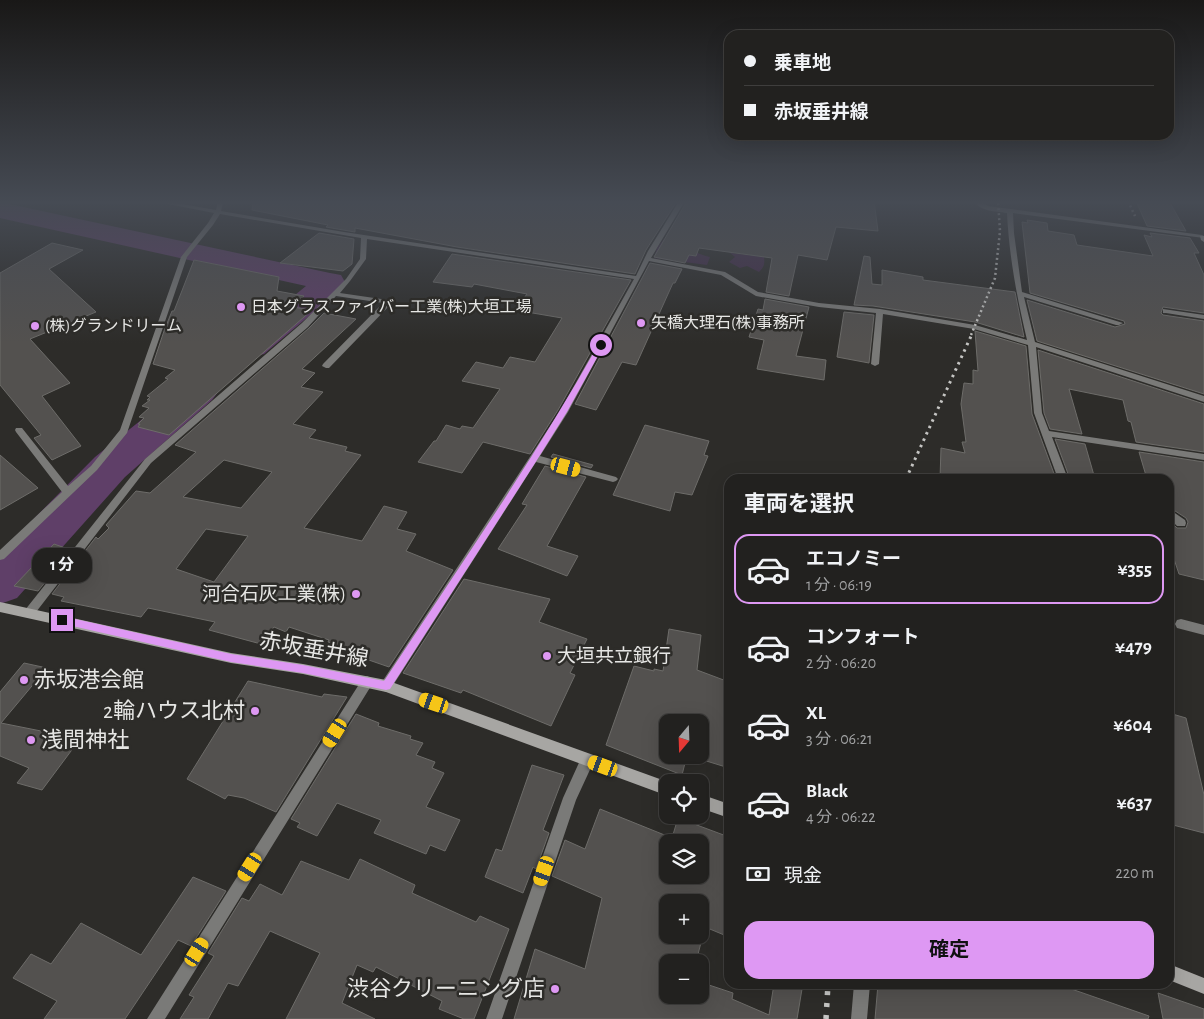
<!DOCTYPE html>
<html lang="ja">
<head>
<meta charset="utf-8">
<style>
	:root { --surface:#22211f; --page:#2a2928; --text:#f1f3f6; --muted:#a2a3a4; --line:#3f3e3d; --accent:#de98f3 }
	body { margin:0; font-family:"Alegreya Sans","Noto Sans JP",sans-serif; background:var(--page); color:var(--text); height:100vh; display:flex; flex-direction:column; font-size:19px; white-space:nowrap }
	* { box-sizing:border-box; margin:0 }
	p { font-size:16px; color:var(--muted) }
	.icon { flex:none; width:28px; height:28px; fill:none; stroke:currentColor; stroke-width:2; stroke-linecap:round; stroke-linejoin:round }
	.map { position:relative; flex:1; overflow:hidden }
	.details { position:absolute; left:724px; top:474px; width:450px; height:515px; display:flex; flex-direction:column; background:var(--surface); border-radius:15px; box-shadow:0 5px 20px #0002,0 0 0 1px var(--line) }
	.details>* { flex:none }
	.banner { position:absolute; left:724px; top:30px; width:450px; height:110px; border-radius:15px; box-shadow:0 5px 20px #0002,0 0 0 1px var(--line); display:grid; align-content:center; height:110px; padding:0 20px; background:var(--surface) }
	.needle { width:32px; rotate:199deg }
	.fabs { position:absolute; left:659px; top:714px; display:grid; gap:10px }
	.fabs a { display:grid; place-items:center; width:50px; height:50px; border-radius:10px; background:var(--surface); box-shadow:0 5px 20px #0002,0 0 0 1px var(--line); font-size:25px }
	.end { position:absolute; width:22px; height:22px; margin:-11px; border:6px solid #de98f3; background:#111; box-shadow:0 0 0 2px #111 }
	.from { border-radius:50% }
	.bubble { position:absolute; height:35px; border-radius:15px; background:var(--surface); box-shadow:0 5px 20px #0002,0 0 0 1px var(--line); font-size:16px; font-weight:700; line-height:35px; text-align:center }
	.car { position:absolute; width:15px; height:30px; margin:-15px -8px; border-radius:6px; box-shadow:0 0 4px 1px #0007; background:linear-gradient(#f5c518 24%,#345 0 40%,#f5c518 0 76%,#345 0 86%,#f5c518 0) }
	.banner b { display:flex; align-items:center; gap:18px; height:48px; font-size:19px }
	.banner b+b { border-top:1px solid var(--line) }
	.banner i { width:12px; height:12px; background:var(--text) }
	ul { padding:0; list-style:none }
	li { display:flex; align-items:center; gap:15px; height:70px; margin:0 10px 8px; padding:0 10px; border:2px solid transparent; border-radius:15px }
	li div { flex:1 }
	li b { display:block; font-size:19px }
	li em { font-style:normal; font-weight:700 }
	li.selected { border-color:var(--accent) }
	li>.icon { width:45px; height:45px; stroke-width:1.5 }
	h2 { padding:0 20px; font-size:22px; line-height:60px }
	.pay { display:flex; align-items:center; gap:12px; height:55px; padding:0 20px; font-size:19px }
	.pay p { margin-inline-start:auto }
	.button { display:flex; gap:10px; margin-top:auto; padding:10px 20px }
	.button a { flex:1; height:58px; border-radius:15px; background:var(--accent); color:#111; font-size:20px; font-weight:700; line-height:58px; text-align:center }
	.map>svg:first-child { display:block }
</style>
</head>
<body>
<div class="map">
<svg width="1204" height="1019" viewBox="0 0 1204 1019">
	<rect width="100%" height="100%" fill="#2d2c29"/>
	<path fill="#432c4a" d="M 664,239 C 680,243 695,254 710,257 L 707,265 L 654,258 L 657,248 Z
		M 731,249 L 731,253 L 764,257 C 765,264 764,267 759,272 L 747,266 L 740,268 L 729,262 L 735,257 L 729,252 Z"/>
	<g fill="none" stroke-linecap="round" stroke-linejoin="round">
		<path fill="#5f3f68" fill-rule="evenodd" d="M 0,202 L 330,273 L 341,275 L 345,282 L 341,289 L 264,354 L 252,357 L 240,354 L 235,347 L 240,340 L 306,286 L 0,218 Z
			M 199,380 L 212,384 L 218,392 L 212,400 L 125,477 L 17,598 L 0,604 L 0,553 L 95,457 L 186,384 Z"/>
	</g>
	<path fill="#53514f" stroke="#6d6c69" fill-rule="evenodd" d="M 253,201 L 677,201 L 646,250 L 635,274 L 457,247 L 355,228 L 355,232 L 326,227 L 328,225 L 252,210 Z
		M 687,201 L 874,201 L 878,231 L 836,227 L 827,260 L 798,255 L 789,296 L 766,292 L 772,258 L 699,248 L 696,256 L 689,255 L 685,263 L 654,257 Z
		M 1136,201 L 1169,201 L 1186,231 L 1147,226 Z
		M 1027,220 L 1047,223 L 1048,231 L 1074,235 L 1077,245 L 1153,256 L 1144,235 L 1152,237 L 1150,233 L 1190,238 L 1199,253 L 1194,253 L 1204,275 L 1204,313 L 1163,307 L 1161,313 L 1163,315 L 1204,321 L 1204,394 L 1037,341 L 1027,300 L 1115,327 L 1125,324 L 1124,321 L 1030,293 L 1022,222 L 1028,223 Z
		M 319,233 L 354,239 L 352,264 L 343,271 L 280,263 Z
		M 52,243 L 83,250 L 49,269 L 96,312 L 30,339 L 70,383 L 42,396 L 81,446 L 52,460 L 34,438 L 41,435 L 0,385 L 0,273 Z
		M 452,254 L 631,280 L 558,410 L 530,454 L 483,442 L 462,473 L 418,462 L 434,441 L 436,441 L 446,425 L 460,429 L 462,426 L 473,428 L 500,389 L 462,381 L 476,362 L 503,368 L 510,357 L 535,362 L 562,318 L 515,310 L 527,294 L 474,284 L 472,287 L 433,282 Z
		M 864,256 L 870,257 L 872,284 L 882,285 L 882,270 L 923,277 L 923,280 L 1015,292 L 1024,337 L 975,322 L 873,306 L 854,305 Z
		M 194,260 L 279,277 L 277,291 L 304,296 L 292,307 L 312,310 L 169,435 L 138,427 L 140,424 L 138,424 L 144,418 L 139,417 L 149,408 L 142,406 L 150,400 L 147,400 L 150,397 L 147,396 L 168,379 L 165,378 L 175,370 L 153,364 L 164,331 L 172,311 L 174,311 Z
		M 650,263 L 682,269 L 675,283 L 673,283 L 636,365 L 622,362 L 596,410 L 575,404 Z
		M 765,299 L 809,307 L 796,356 L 826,360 L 824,380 L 757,369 L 764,340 L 749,337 L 758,309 L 763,310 Z
		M 844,312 L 874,315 L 869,363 L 837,357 Z
		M 324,313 L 356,319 L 302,369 L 315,373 L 301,387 L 323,392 L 293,424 L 316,430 L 309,438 L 347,447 L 345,451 L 361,455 L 304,528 L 362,541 L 384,506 L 407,512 L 397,529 L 416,534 L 406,551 L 453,570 L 389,667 L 363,658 L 366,652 L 328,642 L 329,640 L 289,627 L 286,632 L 274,627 L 261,644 L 209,630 L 215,622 L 148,608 L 141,617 L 61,601 L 64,597 L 52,594 L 96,537 L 98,539 L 109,528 L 106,525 L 136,491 L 150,493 L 196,452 L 175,445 L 309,328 ZM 224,460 L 272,472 L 241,508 L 183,497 ZM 206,529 L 248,536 L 214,582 L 176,569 Z
		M 975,331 L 1026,346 L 1032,414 L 1056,479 L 940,479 L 941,448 L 965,453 L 962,442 L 966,442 L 961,404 L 964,383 L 973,384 L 973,370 L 978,371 Z
		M 1038,350 L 1204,404 L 1204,452 L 1136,442 L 1131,422 L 1128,421 L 1123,400 L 1069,389 L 1082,434 L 1050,429 L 1044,413 Z
		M 645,425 L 709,441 L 704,455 L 708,456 L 692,495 L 675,492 L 670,511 L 613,495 Z
		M 1055,439 L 1085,444 L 1095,479 L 1070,479 Z
		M 1139,452 L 1204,462 L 1204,580 L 1179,574 L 1169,544 L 1169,520 L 1177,528 L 1186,528 L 1188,522 L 1186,518 L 1169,507 L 1169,479 L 1147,479 Z
		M 553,454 L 593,465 L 591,468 L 551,457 Z
		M 0,455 L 38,488 L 0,510 Z
		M 545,466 L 586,477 L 547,546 L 578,556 L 567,576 L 498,549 L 527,505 L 522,504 Z
		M 54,544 L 71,550 L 38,591 L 14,586 Z
		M 464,579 L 550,599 L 539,622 L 587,639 L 570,673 L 575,675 L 551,726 L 463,690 L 461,693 L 403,673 Z
		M 669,629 L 701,635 L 697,670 L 729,682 L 729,768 L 687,755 L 682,775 L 606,745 L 634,666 L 654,671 L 654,669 L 663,671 ZM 668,722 L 700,722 L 700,755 L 668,755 Z
		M 24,663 L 47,668 L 1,723 L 46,732 L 42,737 L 74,747 L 42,790 L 17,783 L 29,768 L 0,756 L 0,692 Z
		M 248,681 L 322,697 L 324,694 L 347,697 L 276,812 L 244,798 L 228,795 L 225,799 L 187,779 Z
		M 1169,713 L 1186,718 L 1204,795 L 1204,833 L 1169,824 Z
		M 356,714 L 379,723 L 378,726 L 411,736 L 410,739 L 423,743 L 416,755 L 435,762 L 432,768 L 444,773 L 426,807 L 460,820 L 445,851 L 430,845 L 426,854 L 374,833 L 381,820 L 337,803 L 317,836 L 297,827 L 300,823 L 291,819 Z
		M 532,765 L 564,775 L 543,830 L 549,833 L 536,869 L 533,867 L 523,893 L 485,877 L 496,849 L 502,851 Z
		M 600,809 L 672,838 L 678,818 L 729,837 L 729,937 L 705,927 L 696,962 L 668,962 L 668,995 L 700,995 L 700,982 L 733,993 L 732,999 L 769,1015 L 774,984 L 790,984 L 802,989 L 797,1019 L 514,1019 L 535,949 L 585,969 L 602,898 L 552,876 L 565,840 L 585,849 ZM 668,842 L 700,842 L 700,875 L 668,875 ZM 668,902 L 700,902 L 700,935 L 668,935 Z
		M 360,859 L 415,885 L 412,893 L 476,922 L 480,916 L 509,929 L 474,1019 L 464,1019 L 439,1009 L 442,1001 L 376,967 L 373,972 L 357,965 L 342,1003 L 375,1019 L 286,1019 L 320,953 L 270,931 L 238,986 L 228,983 L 208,1019 L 180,1019 L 194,997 L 189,995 L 214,956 L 208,953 L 242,898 L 249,901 L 260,884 L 282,895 L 301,861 L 349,880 Z
		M 193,877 L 226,891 L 191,946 L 178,940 L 125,1019 L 44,1019 L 57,1001 L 13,978 L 31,954 L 51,964 L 81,923 L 141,955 Z
		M 878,984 L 1057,984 L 1149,1016 L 1148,1019 L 875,1019 Z
		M 1158,993 L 1204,1009 L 1204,1019 L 1163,1019 Z"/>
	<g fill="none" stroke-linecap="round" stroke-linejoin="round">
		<path fill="#7a7a78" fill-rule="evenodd" d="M 153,201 L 165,201 L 216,210 L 218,201 L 226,201 L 223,203 L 221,211 L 344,232 L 636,276 L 648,251 L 679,201 L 685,201 L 651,258 L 725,272 L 758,292 L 819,303 L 880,309 L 975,325 L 1027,340 C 1017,298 1009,256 1007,213 C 995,211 981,212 974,201 L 980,201 L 988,206 L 1202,235 L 1204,236 L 1204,238 L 1013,213 L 1014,233 L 1022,292 L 1123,323 L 1119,325 L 1116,325 L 1024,297 L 1035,342 L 1204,396 L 1204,402 L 1036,347 L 1042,413 L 1049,431 L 1204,454 L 1204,460 L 1052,437 L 1068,479 L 1058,479 L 1034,413 L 1028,345 L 974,329 L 883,314 L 879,364 L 875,366 L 871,364 L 876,313 L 819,307 L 756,296 L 721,275 L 649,261 L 568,412 L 540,456 L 616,477 L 618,479 L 616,481 L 613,482 L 536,462 L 390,690 L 386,692 L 382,690 L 380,686 L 382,682 L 560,411 L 634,279 L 367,239 L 366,259 L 350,281 L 340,293 L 388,300 L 392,302 L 391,304 L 329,368 L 326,368 L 322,366 L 323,364 L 383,303 L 336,296 L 308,327 L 151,463 L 33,616 L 29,618 L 25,616 L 23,613 L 25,610 L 145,459 L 302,323 L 346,279 L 360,259 L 361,238 L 220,214 L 213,225 L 187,257 L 127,433 L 97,470 L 4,559 L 0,560 L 0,550 L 62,492 L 16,432 L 15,430 L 16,428 L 22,428 L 68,486 L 91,466 L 120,430 L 181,257 L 208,223 L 214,213 Z
			M 1163,309 L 1204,315 L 1204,319 L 1166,313 L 1163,313 Z
			M 1169,509 L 1185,520 L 1186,523 L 1185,526 L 1177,526 L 1169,518 Z
			M 1181,619 L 1204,625 L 1204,635 L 1177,628 L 1175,624 L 1177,620 Z
			M 367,676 L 371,678 L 373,682 L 371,686 L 165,1019 L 147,1019 L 363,678 Z
			M 587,754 L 592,756 L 594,761 L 576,800 L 502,1019 L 486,1019 L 563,798 L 582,756 Z
			M 854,984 L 870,984 L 867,1019 L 851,1019 Z"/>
		<path fill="#a7a6a3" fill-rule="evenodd" d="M 1200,236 L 1204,236 L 1204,242 L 1201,240 Z
			M 0,602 L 231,653 L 303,664 L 386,680 L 668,782 L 668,796 L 386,692 L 303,674 L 231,663 L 0,612 Z
			M 700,794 L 729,804 L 729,818 L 700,808 Z
			M 1169,964 L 1204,978 L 1204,994 L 1169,980 Z"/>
		<path stroke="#c5c5c3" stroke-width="2.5" stroke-dasharray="2 3" stroke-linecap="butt" d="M 1128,201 L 1135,216
			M 971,335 L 995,278 L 1000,231 L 998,201"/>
		<path stroke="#c5c5c3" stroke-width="3" stroke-dasharray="2.5 4.5" stroke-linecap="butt" d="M 906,479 L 972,334"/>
		<path stroke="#c5c5c3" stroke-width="5.5" stroke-dasharray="4 8" stroke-linecap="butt" d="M 826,1019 L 828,984"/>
	</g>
	<linearGradient id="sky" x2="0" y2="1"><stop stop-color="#191817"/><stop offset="0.59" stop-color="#464b54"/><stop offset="1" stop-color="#464b54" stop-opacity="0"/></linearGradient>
	<rect width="1204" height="343" fill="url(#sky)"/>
	<path fill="#de98f3" d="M 601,343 L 604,345 L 567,412 L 537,460 L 390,689 L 386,690 L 303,673 L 231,662 L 59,623 L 58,620 L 62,616 L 231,654 L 303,665 L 384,681 C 457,570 533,461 598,345 Z"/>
	<g fill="#de98f3" stroke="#2d2c29" stroke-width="2">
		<circle cx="241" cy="307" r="5"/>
		<circle cx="641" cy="323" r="5"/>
		<circle cx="35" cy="326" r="5"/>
		<circle cx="356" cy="594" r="5"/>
		<circle cx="547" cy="656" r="5"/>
		<circle cx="24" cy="680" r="5"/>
		<circle cx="255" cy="711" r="5"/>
		<circle cx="31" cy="740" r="5"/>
		<circle cx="555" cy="989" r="5"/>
	</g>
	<g text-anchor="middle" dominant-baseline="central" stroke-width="5" stroke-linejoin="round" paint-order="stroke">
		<g font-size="16" fill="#e6e6e4" stroke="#2d2c29" text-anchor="start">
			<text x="251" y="307">日本グラスファイバー工業(株)大垣工場</text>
			<text x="651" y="323">矢橋大理石(株)事務所</text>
			<text x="45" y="326">(株)グランドリーム</text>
		</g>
		<g font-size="19" fill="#e6e6e4" stroke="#2d2c29" text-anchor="end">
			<text x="346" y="594">河合石灰工業(株)</text>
			<text x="557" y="656" text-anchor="start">大垣共立銀行</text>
		</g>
		<g font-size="22" fill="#e6e6e4" stroke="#2d2c29">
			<text transform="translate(314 650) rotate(10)">赤坂垂井線</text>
		</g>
		<g font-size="22" fill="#e6e6e4" stroke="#2d2c29" text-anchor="start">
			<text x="34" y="680">赤坂港会館</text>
			<text x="245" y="711" text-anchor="end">2輪ハウス北村</text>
			<text x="41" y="740">浅間神社</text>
			<text x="545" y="989" text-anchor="end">渋谷クリーニング店</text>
		</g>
	</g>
</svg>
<div class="fabs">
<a><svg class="needle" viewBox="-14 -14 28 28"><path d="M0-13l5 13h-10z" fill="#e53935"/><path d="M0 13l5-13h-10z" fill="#a2a3a4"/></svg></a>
<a><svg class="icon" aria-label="locate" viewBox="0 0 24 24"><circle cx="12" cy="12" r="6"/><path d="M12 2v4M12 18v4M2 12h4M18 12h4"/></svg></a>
<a><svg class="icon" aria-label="layers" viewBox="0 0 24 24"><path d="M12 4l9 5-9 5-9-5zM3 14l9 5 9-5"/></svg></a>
<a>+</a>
<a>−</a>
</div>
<i class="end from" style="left:601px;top:345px"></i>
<i class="end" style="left:62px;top:620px"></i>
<div class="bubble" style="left:32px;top:548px;width:60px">1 分</div>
<i class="car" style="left:566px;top:467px;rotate:105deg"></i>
<i class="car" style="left:434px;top:703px;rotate:289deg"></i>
<i class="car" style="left:335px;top:733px;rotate:212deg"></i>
<i class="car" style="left:603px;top:766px;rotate:290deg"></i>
<i class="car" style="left:250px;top:867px;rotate:212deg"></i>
<i class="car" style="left:544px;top:871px;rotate:199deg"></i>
<i class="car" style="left:197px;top:952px;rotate:32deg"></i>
<div class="banner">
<b><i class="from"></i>乗車地</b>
<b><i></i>赤坂垂井線</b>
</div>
<section class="details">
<h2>車両を選択</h2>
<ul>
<li class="selected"><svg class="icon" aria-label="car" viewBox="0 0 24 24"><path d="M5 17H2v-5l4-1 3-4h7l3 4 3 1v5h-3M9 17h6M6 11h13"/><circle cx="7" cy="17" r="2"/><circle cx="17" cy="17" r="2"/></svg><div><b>エコノミー</b><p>1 分 · 06:19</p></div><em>¥355</em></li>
<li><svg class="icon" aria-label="car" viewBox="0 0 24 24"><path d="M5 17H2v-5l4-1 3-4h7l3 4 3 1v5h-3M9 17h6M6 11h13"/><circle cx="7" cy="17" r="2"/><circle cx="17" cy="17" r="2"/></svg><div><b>コンフォート</b><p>2 分 · 06:20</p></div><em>¥479</em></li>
<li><svg class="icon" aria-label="car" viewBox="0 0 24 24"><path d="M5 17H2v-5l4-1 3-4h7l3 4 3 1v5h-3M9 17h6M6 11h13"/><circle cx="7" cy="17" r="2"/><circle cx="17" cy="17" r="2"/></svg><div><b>XL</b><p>3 分 · 06:21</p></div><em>¥604</em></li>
<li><svg class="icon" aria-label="car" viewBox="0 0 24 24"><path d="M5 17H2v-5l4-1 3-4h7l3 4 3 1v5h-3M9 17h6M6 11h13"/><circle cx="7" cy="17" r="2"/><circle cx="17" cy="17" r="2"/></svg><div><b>Black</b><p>4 分 · 06:22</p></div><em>¥637</em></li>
</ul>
<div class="pay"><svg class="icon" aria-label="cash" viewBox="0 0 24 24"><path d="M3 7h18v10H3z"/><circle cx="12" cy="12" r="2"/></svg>現金<p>220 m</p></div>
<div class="button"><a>確定</a></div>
</section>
</div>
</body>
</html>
